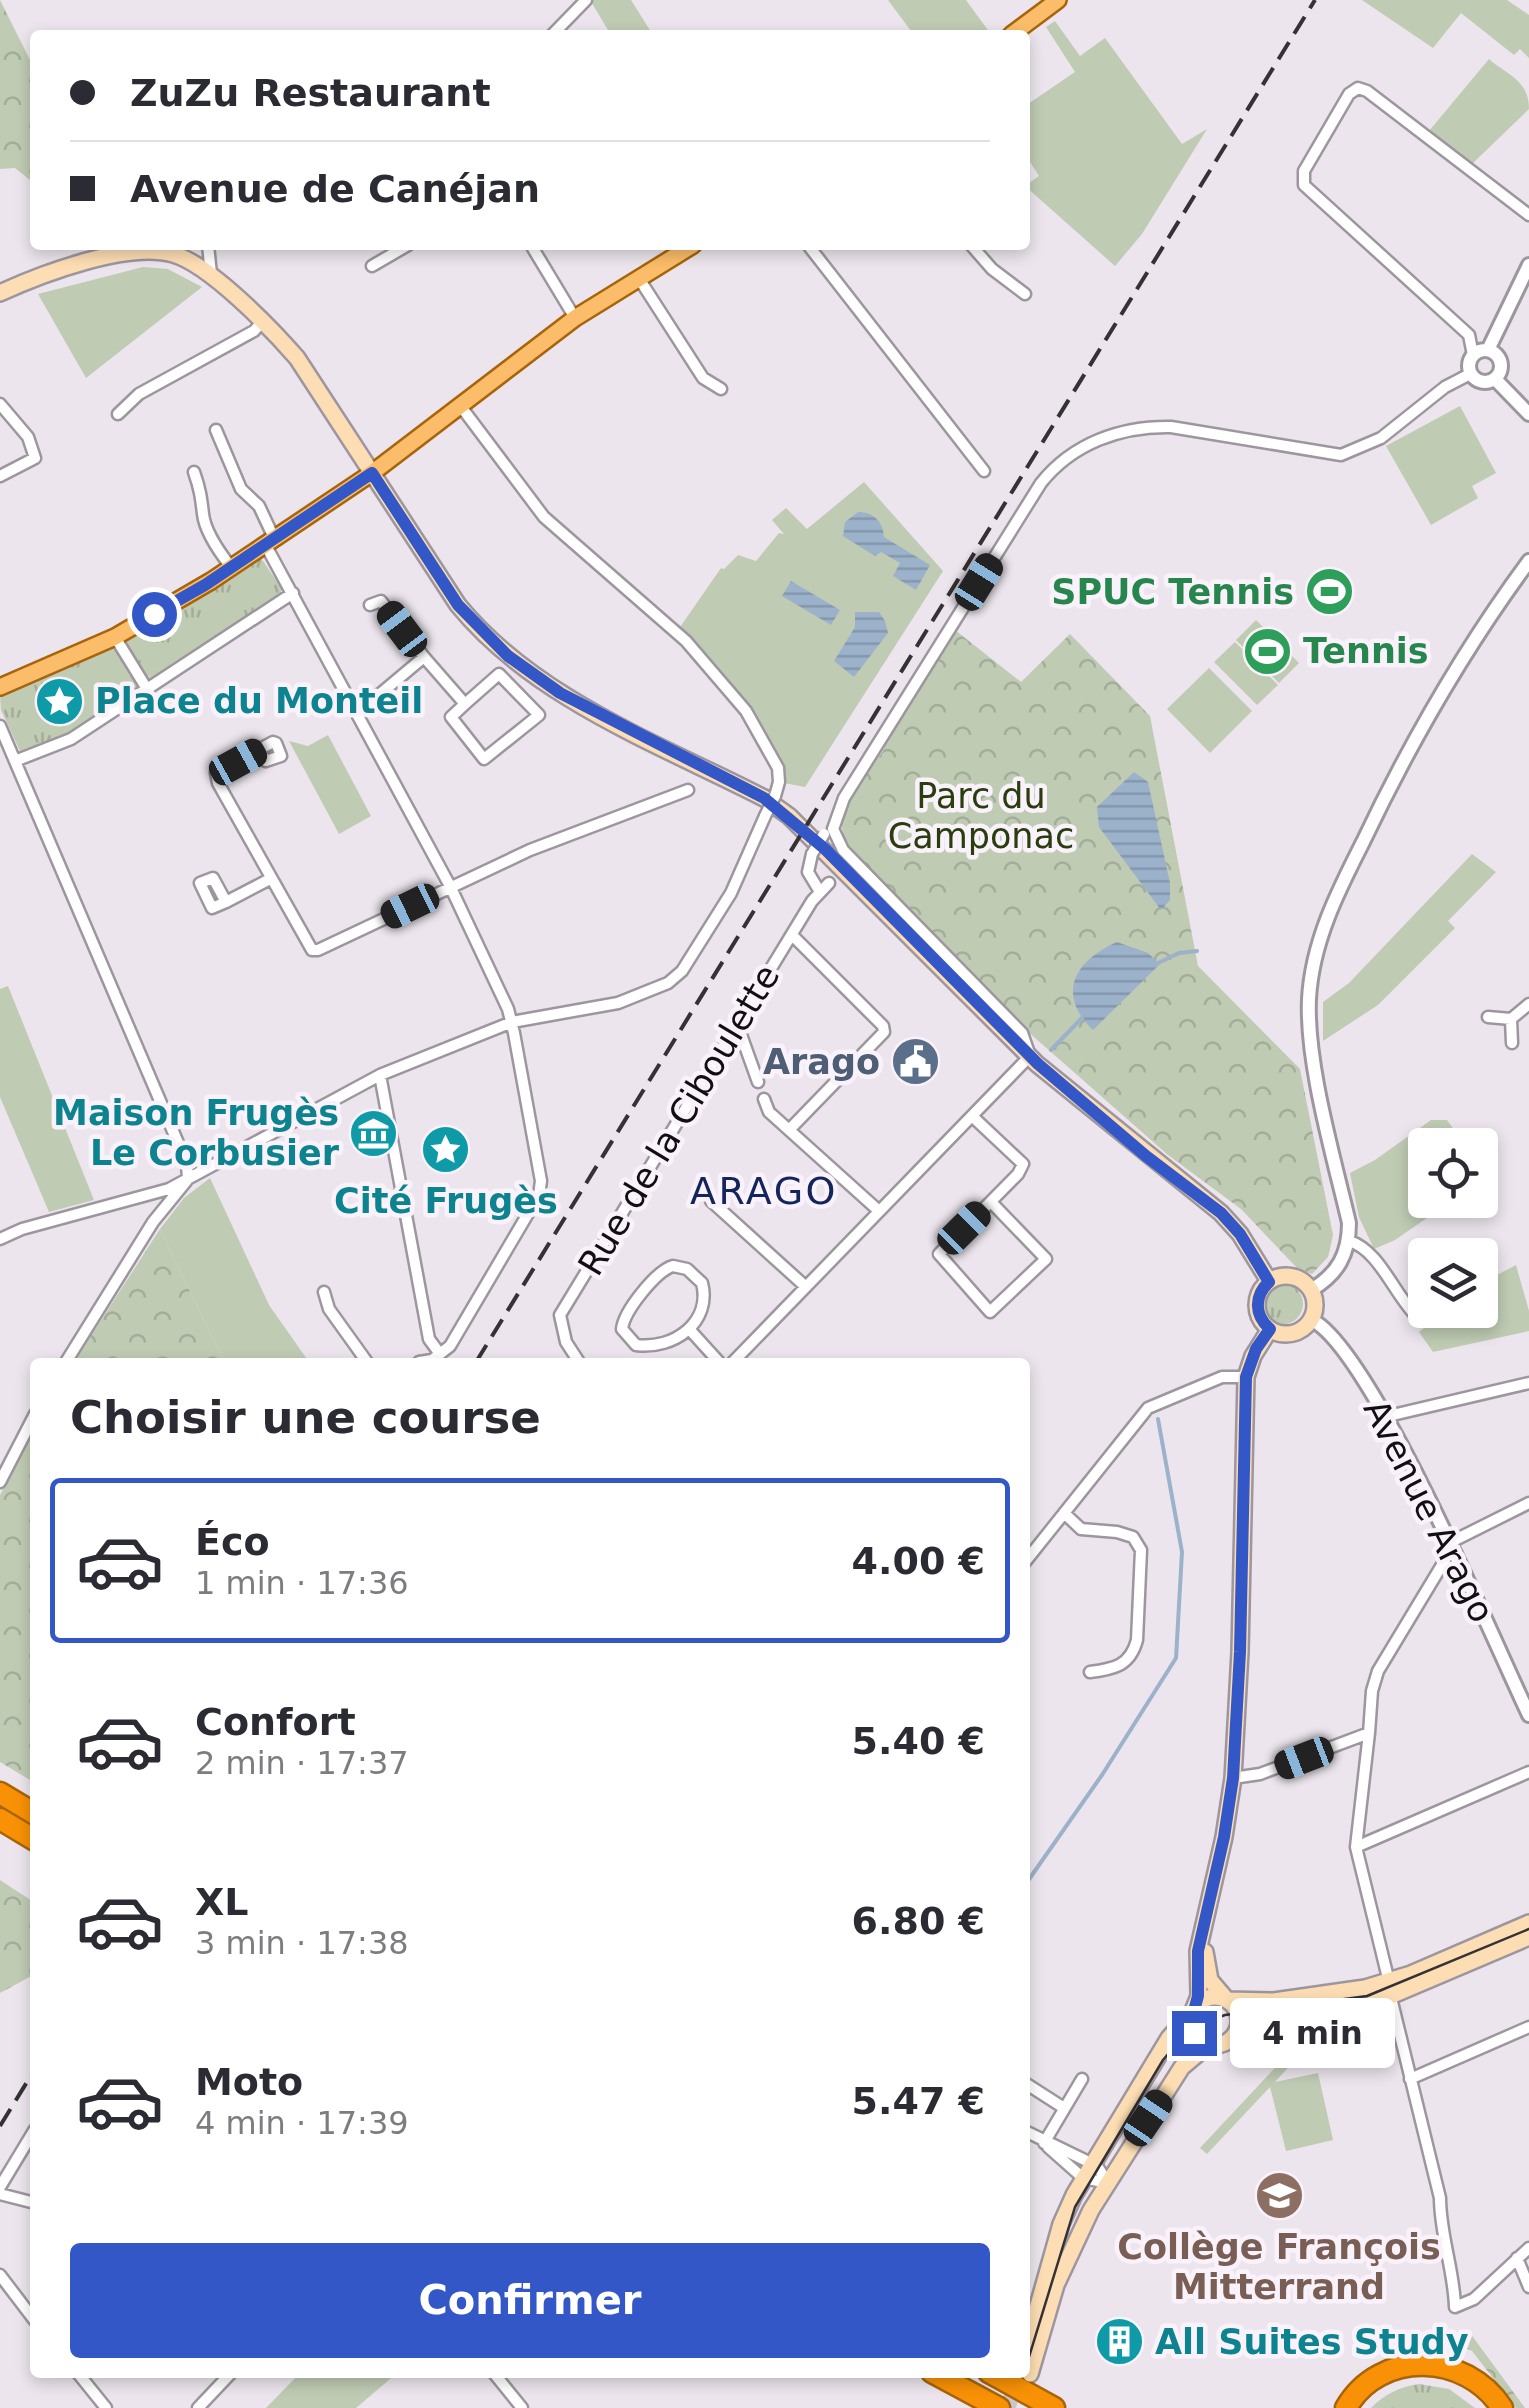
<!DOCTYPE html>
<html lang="fr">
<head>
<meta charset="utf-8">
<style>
	:root { --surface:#fff; --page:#f7f7f7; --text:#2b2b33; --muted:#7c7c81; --line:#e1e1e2; --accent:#3457c8 }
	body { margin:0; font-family:"DejaVu Sans",sans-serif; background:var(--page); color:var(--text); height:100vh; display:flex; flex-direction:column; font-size:38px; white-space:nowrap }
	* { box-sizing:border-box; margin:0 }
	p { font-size:32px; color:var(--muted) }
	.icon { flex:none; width:55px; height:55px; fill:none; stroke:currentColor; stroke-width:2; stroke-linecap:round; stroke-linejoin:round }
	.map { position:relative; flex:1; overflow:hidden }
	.panel { position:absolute; left:30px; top:1358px; width:1000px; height:1020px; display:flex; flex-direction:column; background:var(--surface); border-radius:10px; box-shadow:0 5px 15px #0003 }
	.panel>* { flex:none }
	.hud { position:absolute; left:30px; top:30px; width:1000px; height:220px; border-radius:10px; box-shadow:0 5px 15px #0003; display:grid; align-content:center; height:220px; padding:0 40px; background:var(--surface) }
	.tools { position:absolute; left:1408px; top:1128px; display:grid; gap:20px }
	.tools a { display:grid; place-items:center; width:90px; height:90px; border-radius:10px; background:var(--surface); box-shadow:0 5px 15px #0003; font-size:50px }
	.end { position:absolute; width:45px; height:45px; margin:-22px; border:12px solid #3457c8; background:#fff; box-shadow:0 0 0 5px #fff }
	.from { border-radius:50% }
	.bubble { position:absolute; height:70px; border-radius:10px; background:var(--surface); box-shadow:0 5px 15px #0003; font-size:32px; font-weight:800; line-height:70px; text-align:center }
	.car { position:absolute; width:30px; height:60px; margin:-30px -15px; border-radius:12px; box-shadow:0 0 8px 2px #0007; background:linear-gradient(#222 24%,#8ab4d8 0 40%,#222 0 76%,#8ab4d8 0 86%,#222 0) }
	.hud b { display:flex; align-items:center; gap:35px; height:95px; font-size:38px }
	.hud b+b { border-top:2px solid var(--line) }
	.hud i { width:25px; height:25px; background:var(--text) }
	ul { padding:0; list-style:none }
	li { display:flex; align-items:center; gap:30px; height:165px; margin:0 20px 15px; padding:0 20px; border:5px solid transparent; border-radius:10px }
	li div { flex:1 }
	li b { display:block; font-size:38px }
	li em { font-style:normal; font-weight:800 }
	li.on { border-color:var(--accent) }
	li>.icon { width:90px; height:90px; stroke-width:1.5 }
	h2 { padding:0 40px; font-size:45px; line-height:120px }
	.cta { display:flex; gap:20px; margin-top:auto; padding:20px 40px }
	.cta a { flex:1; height:115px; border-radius:10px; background:var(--accent); color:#fff; font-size:40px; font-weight:800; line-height:115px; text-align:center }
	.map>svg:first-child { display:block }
</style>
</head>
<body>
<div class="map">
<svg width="1529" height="2408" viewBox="0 0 1529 2408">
	<defs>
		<pattern id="grass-tufts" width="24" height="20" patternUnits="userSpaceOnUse" patternTransform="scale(2.5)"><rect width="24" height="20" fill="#bfcbb3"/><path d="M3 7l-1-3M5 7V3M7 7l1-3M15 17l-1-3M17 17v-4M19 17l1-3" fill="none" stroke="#a3ad99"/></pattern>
		<pattern id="forest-crowns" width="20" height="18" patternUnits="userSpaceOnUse" patternTransform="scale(2.5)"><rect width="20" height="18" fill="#bfcbb3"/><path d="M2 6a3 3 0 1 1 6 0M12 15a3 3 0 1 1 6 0" fill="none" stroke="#a3ad99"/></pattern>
		<pattern id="water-rules" width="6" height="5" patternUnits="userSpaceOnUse" patternTransform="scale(2.5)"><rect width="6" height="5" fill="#9bb2ca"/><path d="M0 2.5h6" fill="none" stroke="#8498ac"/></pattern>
	</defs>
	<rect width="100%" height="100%" fill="#ece5ed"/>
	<path fill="url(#grass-tufts)" d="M 261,558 L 282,589 L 280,594 L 158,676 L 151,678 L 144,674 L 126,642 Z
		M 113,647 L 119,651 L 117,653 L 130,676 L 134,675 L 139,685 L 136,690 L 70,733 L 20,751 L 1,710 L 0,695 Z
		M1263 1304a20 20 0 1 1 40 0a20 20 0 1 1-40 0Z
		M 1419,2384 L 1449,2389 L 1475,2408 L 1371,2408 C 1385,2394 1399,2387 1419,2384 Z"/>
	<path fill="url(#forest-crowns)" d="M 0,0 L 35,70 L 35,184 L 15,168 L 0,169 Z
		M 955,630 L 1021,682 L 1070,634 L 1150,716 L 1198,966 L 1300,1069 L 1333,1235 L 1328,1257 L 1312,1274 L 1297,1268 L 1241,1209 L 1168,1155 L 1026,1030 L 856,859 C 835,829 839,816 858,786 C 861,779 865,770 871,765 C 880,755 884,754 886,739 Z
		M 160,1229 L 224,1362 L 74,1362 Z
		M 35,1428 L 35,1783 L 0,1762 L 0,1495 Z
		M 0,1880 L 35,1903 L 35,1974 L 0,1993 Z
		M 1470,2333 L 1525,2408 L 1516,2408 L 1472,2351 L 1454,2343 Z"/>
	<path fill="#bfcbb3" d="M 590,0 L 631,0 L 653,35 L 611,35 Z
		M 888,0 L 966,0 L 990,33 L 914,35 Z
		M 1362,0 L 1507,0 L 1529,15 L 1529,58 L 1520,49 L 1514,55 L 1461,13 L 1433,48 Z
		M 1055,21 L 1080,56 L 1105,38 L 1182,144 L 1207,129 L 1142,234 L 1115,266 L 1025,186 L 1039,176 L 1025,154 L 1025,106 L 1075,72 L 1046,27 Z
		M 1489,59 C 1507,75 1529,80 1529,109 L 1472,164 L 1429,131 Z
		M 143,267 L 168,269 L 202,287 L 86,378 L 38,294 Z
		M 1460,406 L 1496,473 L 1472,486 L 1478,498 L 1431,525 L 1386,446 Z
		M 864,482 L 943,571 L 805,787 L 779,782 L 746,711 L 676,633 L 721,568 L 724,569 L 738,555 L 756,561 L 779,533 L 784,534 L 772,520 L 786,508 L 807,529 Z
		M 1256,620 L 1299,663 L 1279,683 L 1236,640 Z
		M 1235,642 L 1278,685 L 1257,705 L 1214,662 Z
		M 1209,668 L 1252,711 L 1210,753 L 1167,709 Z
		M 328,735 L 371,816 L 339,834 L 289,741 L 308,746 Z
		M 1472,854 L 1496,872 L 1448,921 L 1455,928 L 1378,1005 L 1323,1041 L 1323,1002 L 1349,983 Z
		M 8,986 L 94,1200 L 49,1212 L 0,1097 L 0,989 Z
		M 1431,1120 L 1447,1120 L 1465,1145 L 1425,1145 L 1425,1200 L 1453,1200 L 1395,1240 L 1374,1249 L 1359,1217 L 1350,1173 L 1375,1160 Z
		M 210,1178 L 269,1305 L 309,1362 L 224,1362 L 160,1229 L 184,1198 Z
		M 1516,1265 L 1529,1311 L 1529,1331 L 1433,1352 L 1419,1332 L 1428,1325 L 1424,1312 L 1480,1310 L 1480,1284 Z
		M 1300,2041 L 1307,2047 L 1275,2082 L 1318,2073 L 1333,2140 L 1286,2151 L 1270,2087 L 1207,2154 L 1200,2148 Z
		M 300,2373 L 397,2373 L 356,2408 L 266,2408 Z"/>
	<path fill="url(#water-rules)" d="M 858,512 C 874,512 883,522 884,537 L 930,565 L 916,590 L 893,576 L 900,563 L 881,552 L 875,556 L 843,536 L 845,522 Z
		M 791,581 L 840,610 L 831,625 L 782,596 Z
		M 855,612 L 879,612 L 885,621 L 888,633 L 854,677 L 834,661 L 855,627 Z
		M 1134,772 L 1148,782 L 1170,883 L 1170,900 L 1161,910 L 1099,827 L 1097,807 Z
		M 1117,942 L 1148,953 L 1160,964 L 1093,1030 C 1056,994 1074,961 1117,942 Z"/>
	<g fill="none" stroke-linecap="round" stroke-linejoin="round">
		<path stroke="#9bb2ca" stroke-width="4" d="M 1158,963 L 1179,953 L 1197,951
			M 1051,1050 L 1082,1018
			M 1025,1885 L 1102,1775 L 1176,1658 L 1182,1552 L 1158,1419"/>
		<path stroke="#cbc5cc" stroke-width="15" stroke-dasharray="15 8" stroke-linecap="butt" d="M 1008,2408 L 1019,2372"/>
		<defs>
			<path id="minor" d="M 552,35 L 586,0
				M 208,245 L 211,274
				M 531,245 L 575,318
				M 808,245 L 984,471
				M 971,245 L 992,269 L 1025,294
				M 372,266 L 408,245
				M 638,277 L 703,378 L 721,389
				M 1473,355 L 1469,335 L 1304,185 L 1304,171 L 1349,94 L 1358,88 L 1367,91 L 1529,215
				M 0,404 L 28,437 L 35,458 L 0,476
				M 459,404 L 544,517 L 686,641 L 746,711 L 778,768 L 779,782 L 775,796
				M 118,414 L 139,394 L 254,331 L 262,322
				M 216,430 L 241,489 L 259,506 L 274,538
				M 194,472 C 200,489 201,497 203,514 C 205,532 220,553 231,567
				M 265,544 L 450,886 L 508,1009 L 514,1033 L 541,1181 L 539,1195 L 450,1346 L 432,1360 L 419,1362
				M 370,605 L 381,601 L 424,657 L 465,704 L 499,674 L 539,715 L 484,759 L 451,717 L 465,704
				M 115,637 L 147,689
				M 355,708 L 380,694 L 424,657
				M 0,726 L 187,1164 L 188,1179 L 153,1222 L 66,1362
				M 259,749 L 266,761 L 281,756 L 276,743 L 273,742 L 216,773 L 218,783 L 312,950 L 318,950 L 530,850 L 688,790
				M 15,761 L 71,739 L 293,593
				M 833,829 L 844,798 L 1041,483 C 1073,443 1121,426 1171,427 L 1341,455 L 1381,438 L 1445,387 L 1470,374
				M 812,854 L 808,872 L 820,892
				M 226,902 L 212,908 L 200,883 L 213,878 L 226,902 L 270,879
				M 1488,1017 L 1511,1019 L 1529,1004
				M 1511,1019 L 1512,1043
				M 735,1028 L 740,1032 L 758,1082
				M 380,1075 L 429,1339 L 440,1354
				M 764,1099 L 769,1112 L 879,1211
				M 972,1116 L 1023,1164 L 1018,1174 L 939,1254 L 990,1312 L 1046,1259 L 991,1202
				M 789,1130 L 884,1032 L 883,1026 L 792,935
				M 711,1201 L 806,1287
				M 0,1239 L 22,1229 L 169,1189 L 380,1075 L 512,1022 L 618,1003 L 668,983 L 682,971 L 731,893 L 765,816
				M 1349,1241 C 1380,1250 1395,1297 1419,1319
				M 673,1266 L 687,1269 L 702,1283 C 712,1322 674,1350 636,1345 L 622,1329 C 624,1311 656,1271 673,1266 Z
				M 324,1292 L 329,1309 L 367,1362
				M 690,1330 L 719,1362
				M 579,1362 L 566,1342 L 560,1315 L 812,901 L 829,883
				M 733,1362 L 1030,1056 L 1022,1033 L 843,850 L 833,829
				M 1384,1417 L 1529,1383
				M 0,1482 L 35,1414
				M 1064,1513 L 1081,1529 L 1117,1532 L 1133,1537 L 1141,1550 L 1137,1640 C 1130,1666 1114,1669 1090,1672
				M 1025,1562 L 1148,1408 L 1222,1377 L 1246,1377
				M 1369,1733 L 1356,1847 L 1389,1982
				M 1233,1778 L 1260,1774 L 1369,1733 L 1372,1691 L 1378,1671 L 1445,1560 L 1449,1543 L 1529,1503
				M 1356,1847 L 1529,1772
				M 1391,1998 L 1440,2198 C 1440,2235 1454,2270 1455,2307 L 1474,2299 L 1529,2248
				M 1410,2079 L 1529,2027
				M 1025,2083 L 1064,2108
				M 1025,2131 L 1097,2166 L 1108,2183
				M 1044,2143 L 1082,2079
				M 1048,2147 L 1083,2178 L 1108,2183
				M 0,2187 L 35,2129
				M 0,2194 L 35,2203
				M 1517,2258 L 1529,2287
				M 0,2275 L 35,2321
				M 77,2372 L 106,2408
				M 493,2372 L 522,2408
				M 198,2408 L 232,2372"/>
			<path id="tertiary" d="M1469 366a16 16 0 1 1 32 0a16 16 0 1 1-32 0Z
				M 1488,350 L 1529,265
				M 1495,379 L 1529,414
				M 1311,1290 C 1338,1274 1349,1254 1349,1223 C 1334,1158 1306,1064 1309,999 C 1312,942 1338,891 1363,842 C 1410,743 1464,649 1529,561
				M 1312,1320 C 1372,1350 1494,1642 1529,1715"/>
			<path id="secondary" d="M 0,293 C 41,274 128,241 173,254 C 209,264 272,329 297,358 L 458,605 C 535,699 659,744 764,798 L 789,816 L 1037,1064 L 1221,1213 L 1240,1234 L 1269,1281
				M1257 1305a29 29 0 1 1 58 0a29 29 0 1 1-58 0Z
				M 1205,1952 L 1210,1980 L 1227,2000 L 1274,2001 L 1365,1988 L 1411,1974 L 1529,1923
				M1191 2021a24 24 0 1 1 48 0a24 24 0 1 1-48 0Z
				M 1237,2033 L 1277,2018 L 1369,2005 L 1529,1937
				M 1025,2352 L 1061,2224 L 1074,2195 L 1169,2038 L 1193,2011 L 1199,1996 L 1198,1951 L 1224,1837 L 1233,1778 L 1240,1652 L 1246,1377 L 1253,1356 L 1270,1329
				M 1030,2374 L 1056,2285 L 1091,2210 L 1182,2067 L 1208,2045"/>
			<path id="primary" d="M 1011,35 L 1058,0
				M 0,687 L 115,637 L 211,581 L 372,473 L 575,318 L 693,245"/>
			<path id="motorway" d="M 0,1793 L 35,1814
				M 0,1819 L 35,1840
				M 932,2372 L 999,2408
				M 989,2372 L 1054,2408
				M 1346,2408 C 1380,2349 1466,2352 1502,2408"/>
		</defs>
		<use href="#minor" stroke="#9d969e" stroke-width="15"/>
		<use href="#tertiary" stroke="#9d969e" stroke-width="18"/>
		<use href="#secondary" stroke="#9d969e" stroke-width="20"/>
		<use href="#primary" stroke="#a8640a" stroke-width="20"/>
		<use href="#motorway" stroke="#a8640a" stroke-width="25"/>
		<use href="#minor" stroke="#fff" stroke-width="10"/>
		<use href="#tertiary" stroke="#fff" stroke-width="12"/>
		<use href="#secondary" stroke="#fddeb4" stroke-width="15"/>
		<use href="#primary" stroke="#fbbd69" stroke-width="15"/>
		<use href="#motorway" stroke="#f89105" stroke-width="20"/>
		<path stroke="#353235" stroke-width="2.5" d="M 1025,2370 L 1075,2207 L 1163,2060 L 1184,2035 L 1198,2025 L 1225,2015 L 1367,1996 L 1529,1929"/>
		<path stroke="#353235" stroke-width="4" stroke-dasharray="20 10" stroke-linecap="butt" d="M 476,1362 L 1315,0
			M 0,2126 L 35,2069"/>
		<defs>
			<path id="minor-bridge" d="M 765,816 L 775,796
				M 812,854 L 824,834"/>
		</defs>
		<use href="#minor-bridge" stroke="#9d969e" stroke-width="15" stroke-linecap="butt"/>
		<use href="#minor-bridge" stroke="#fff" stroke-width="10"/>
	</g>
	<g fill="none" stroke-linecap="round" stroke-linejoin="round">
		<path stroke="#3457c8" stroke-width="12" d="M 154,614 L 205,585 L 372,473 L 458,605 L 508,656 L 560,693 L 764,798 L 825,849 L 1038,1064 L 1146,1156 L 1221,1213 L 1240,1234 L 1269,1282 C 1254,1296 1254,1315 1270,1329 L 1256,1349 L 1246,1377 L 1240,1652 L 1233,1778 L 1224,1837 L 1198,1951 L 1198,1996 L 1191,2022 L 1194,2033"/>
	</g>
	<defs>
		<symbol id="stadium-disc" viewBox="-11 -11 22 22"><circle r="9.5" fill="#2e9e5b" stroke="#faf2fa"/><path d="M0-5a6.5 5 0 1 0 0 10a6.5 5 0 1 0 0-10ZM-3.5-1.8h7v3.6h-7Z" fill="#fff"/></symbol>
		<symbol id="sight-disc" viewBox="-11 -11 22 22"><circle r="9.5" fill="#0f9aa8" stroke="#faf2fa"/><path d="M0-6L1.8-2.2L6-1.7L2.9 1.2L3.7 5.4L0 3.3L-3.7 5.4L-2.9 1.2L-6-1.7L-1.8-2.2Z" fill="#fff"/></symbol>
		<symbol id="civic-disc" viewBox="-11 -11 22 22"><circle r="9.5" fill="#5c6f8a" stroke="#faf2fa"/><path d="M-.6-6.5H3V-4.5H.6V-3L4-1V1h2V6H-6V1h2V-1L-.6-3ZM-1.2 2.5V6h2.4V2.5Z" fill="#fff"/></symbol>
		<symbol id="museum-disc" viewBox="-11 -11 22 22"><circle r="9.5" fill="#0f9aa8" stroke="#faf2fa"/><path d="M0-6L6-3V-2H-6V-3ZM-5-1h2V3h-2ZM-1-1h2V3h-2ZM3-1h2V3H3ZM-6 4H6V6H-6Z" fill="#fff"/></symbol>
		<symbol id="school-disc" viewBox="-11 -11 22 22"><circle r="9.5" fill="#8d6e63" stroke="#faf2fa"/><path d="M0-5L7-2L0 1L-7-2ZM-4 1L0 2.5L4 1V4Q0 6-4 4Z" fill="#fff"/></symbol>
		<symbol id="building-disc" viewBox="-11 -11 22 22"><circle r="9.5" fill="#0f9aa8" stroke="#faf2fa"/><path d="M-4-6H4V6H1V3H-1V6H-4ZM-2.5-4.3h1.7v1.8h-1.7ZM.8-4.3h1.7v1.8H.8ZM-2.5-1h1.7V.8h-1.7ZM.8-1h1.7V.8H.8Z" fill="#fff"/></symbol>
	</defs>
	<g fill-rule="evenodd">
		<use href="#stadium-disc" x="1302" y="564" width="55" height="55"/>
		<use href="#stadium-disc" x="1240" y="624" width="55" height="55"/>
		<use href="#sight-disc" x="32" y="674" width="55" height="55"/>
		<use href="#civic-disc" x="888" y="1034" width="55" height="55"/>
		<use href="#museum-disc" x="346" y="1106" width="55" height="55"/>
		<use href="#sight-disc" x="418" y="1122" width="55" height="55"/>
		<use href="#school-disc" x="1252" y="2168" width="55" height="55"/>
		<use href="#building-disc" x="1092" y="2314" width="55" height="55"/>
	</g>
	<g text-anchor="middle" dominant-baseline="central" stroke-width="9" stroke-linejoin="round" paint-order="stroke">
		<g font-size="35" font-weight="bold" fill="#27864d" stroke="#faf2fa" text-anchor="end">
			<text x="1294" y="592">SPUC Tennis</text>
			<text x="1303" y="651" text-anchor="start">Tennis</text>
		</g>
		<g font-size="35" font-weight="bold" fill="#0d838f" stroke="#faf2fa" text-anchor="start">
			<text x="95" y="701">Place du Monteil</text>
			<text x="339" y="1113" text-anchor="end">Maison Frugès<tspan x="339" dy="40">Le Corbusier</tspan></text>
			<text x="446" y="1201" text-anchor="middle">Cité Frugès</text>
			<text x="1155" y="2342">All Suites Study</text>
		</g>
		<g font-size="35" fill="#2a3d0e" stroke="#faf2fa">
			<text x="981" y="796">Parc du<tspan x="981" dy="40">Camponac</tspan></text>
		</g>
		<g font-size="35" font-weight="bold" fill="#4e5e75" stroke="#faf2fa" text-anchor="end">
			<text x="880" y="1062">Arago</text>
		</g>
		<g font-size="35" fill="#120f12" stroke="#faf2fa">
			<text transform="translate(679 1120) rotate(-59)">Rue de la Ciboulette</text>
			<text transform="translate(1429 1511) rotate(63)">Avenue Arago</text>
		</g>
		<g font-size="35" font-weight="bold" fill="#785e54" stroke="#faf2fa">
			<text x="1279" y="2247">Collège François<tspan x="1279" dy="40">Mitterrand</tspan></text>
		</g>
		<g font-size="38" letter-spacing="2.5" fill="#13255b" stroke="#faf2fa">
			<text x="764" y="1191">ARAGO</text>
		</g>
	</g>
</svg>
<div class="tools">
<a><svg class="icon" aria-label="locate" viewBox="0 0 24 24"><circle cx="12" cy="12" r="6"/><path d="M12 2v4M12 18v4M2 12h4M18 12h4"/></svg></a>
<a><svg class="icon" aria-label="layers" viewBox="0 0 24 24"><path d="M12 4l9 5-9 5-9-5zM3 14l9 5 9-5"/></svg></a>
</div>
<i class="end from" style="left:154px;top:614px"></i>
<i class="end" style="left:1194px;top:2033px"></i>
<div class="bubble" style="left:1230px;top:1998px;width:165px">4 min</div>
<i class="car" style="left:979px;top:582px;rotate:32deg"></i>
<i class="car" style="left:402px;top:629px;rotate:323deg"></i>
<i class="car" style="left:238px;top:762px;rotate:61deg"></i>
<i class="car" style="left:410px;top:906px;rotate:244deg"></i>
<i class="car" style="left:964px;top:1228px;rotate:45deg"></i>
<i class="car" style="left:1304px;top:1758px;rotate:249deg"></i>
<i class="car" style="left:1148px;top:2118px;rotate:34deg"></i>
<div class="hud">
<b><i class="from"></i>ZuZu Restaurant</b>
<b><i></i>Avenue de Canéjan</b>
</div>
<section class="panel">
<h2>Choisir une course</h2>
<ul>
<li class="on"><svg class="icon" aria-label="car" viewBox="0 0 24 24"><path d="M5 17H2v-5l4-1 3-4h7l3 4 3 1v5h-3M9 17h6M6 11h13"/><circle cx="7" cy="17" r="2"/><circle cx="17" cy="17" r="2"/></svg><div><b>Éco</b><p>1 min · 17:36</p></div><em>4.00 €</em></li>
<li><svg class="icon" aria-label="car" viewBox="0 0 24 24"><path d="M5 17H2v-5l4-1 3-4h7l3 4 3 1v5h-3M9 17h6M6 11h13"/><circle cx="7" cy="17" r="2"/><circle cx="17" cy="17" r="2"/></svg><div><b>Confort</b><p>2 min · 17:37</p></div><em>5.40 €</em></li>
<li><svg class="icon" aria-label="car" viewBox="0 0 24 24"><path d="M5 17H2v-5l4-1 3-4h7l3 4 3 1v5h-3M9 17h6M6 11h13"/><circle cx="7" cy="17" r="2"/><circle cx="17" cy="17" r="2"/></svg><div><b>XL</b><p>3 min · 17:38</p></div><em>6.80 €</em></li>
<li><svg class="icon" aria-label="car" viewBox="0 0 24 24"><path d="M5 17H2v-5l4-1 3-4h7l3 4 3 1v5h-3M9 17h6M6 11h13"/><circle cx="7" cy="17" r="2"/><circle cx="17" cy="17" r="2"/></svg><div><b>Moto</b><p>4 min · 17:39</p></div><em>5.47 €</em></li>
</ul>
<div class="cta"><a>Confirmer</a></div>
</section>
</div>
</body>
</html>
